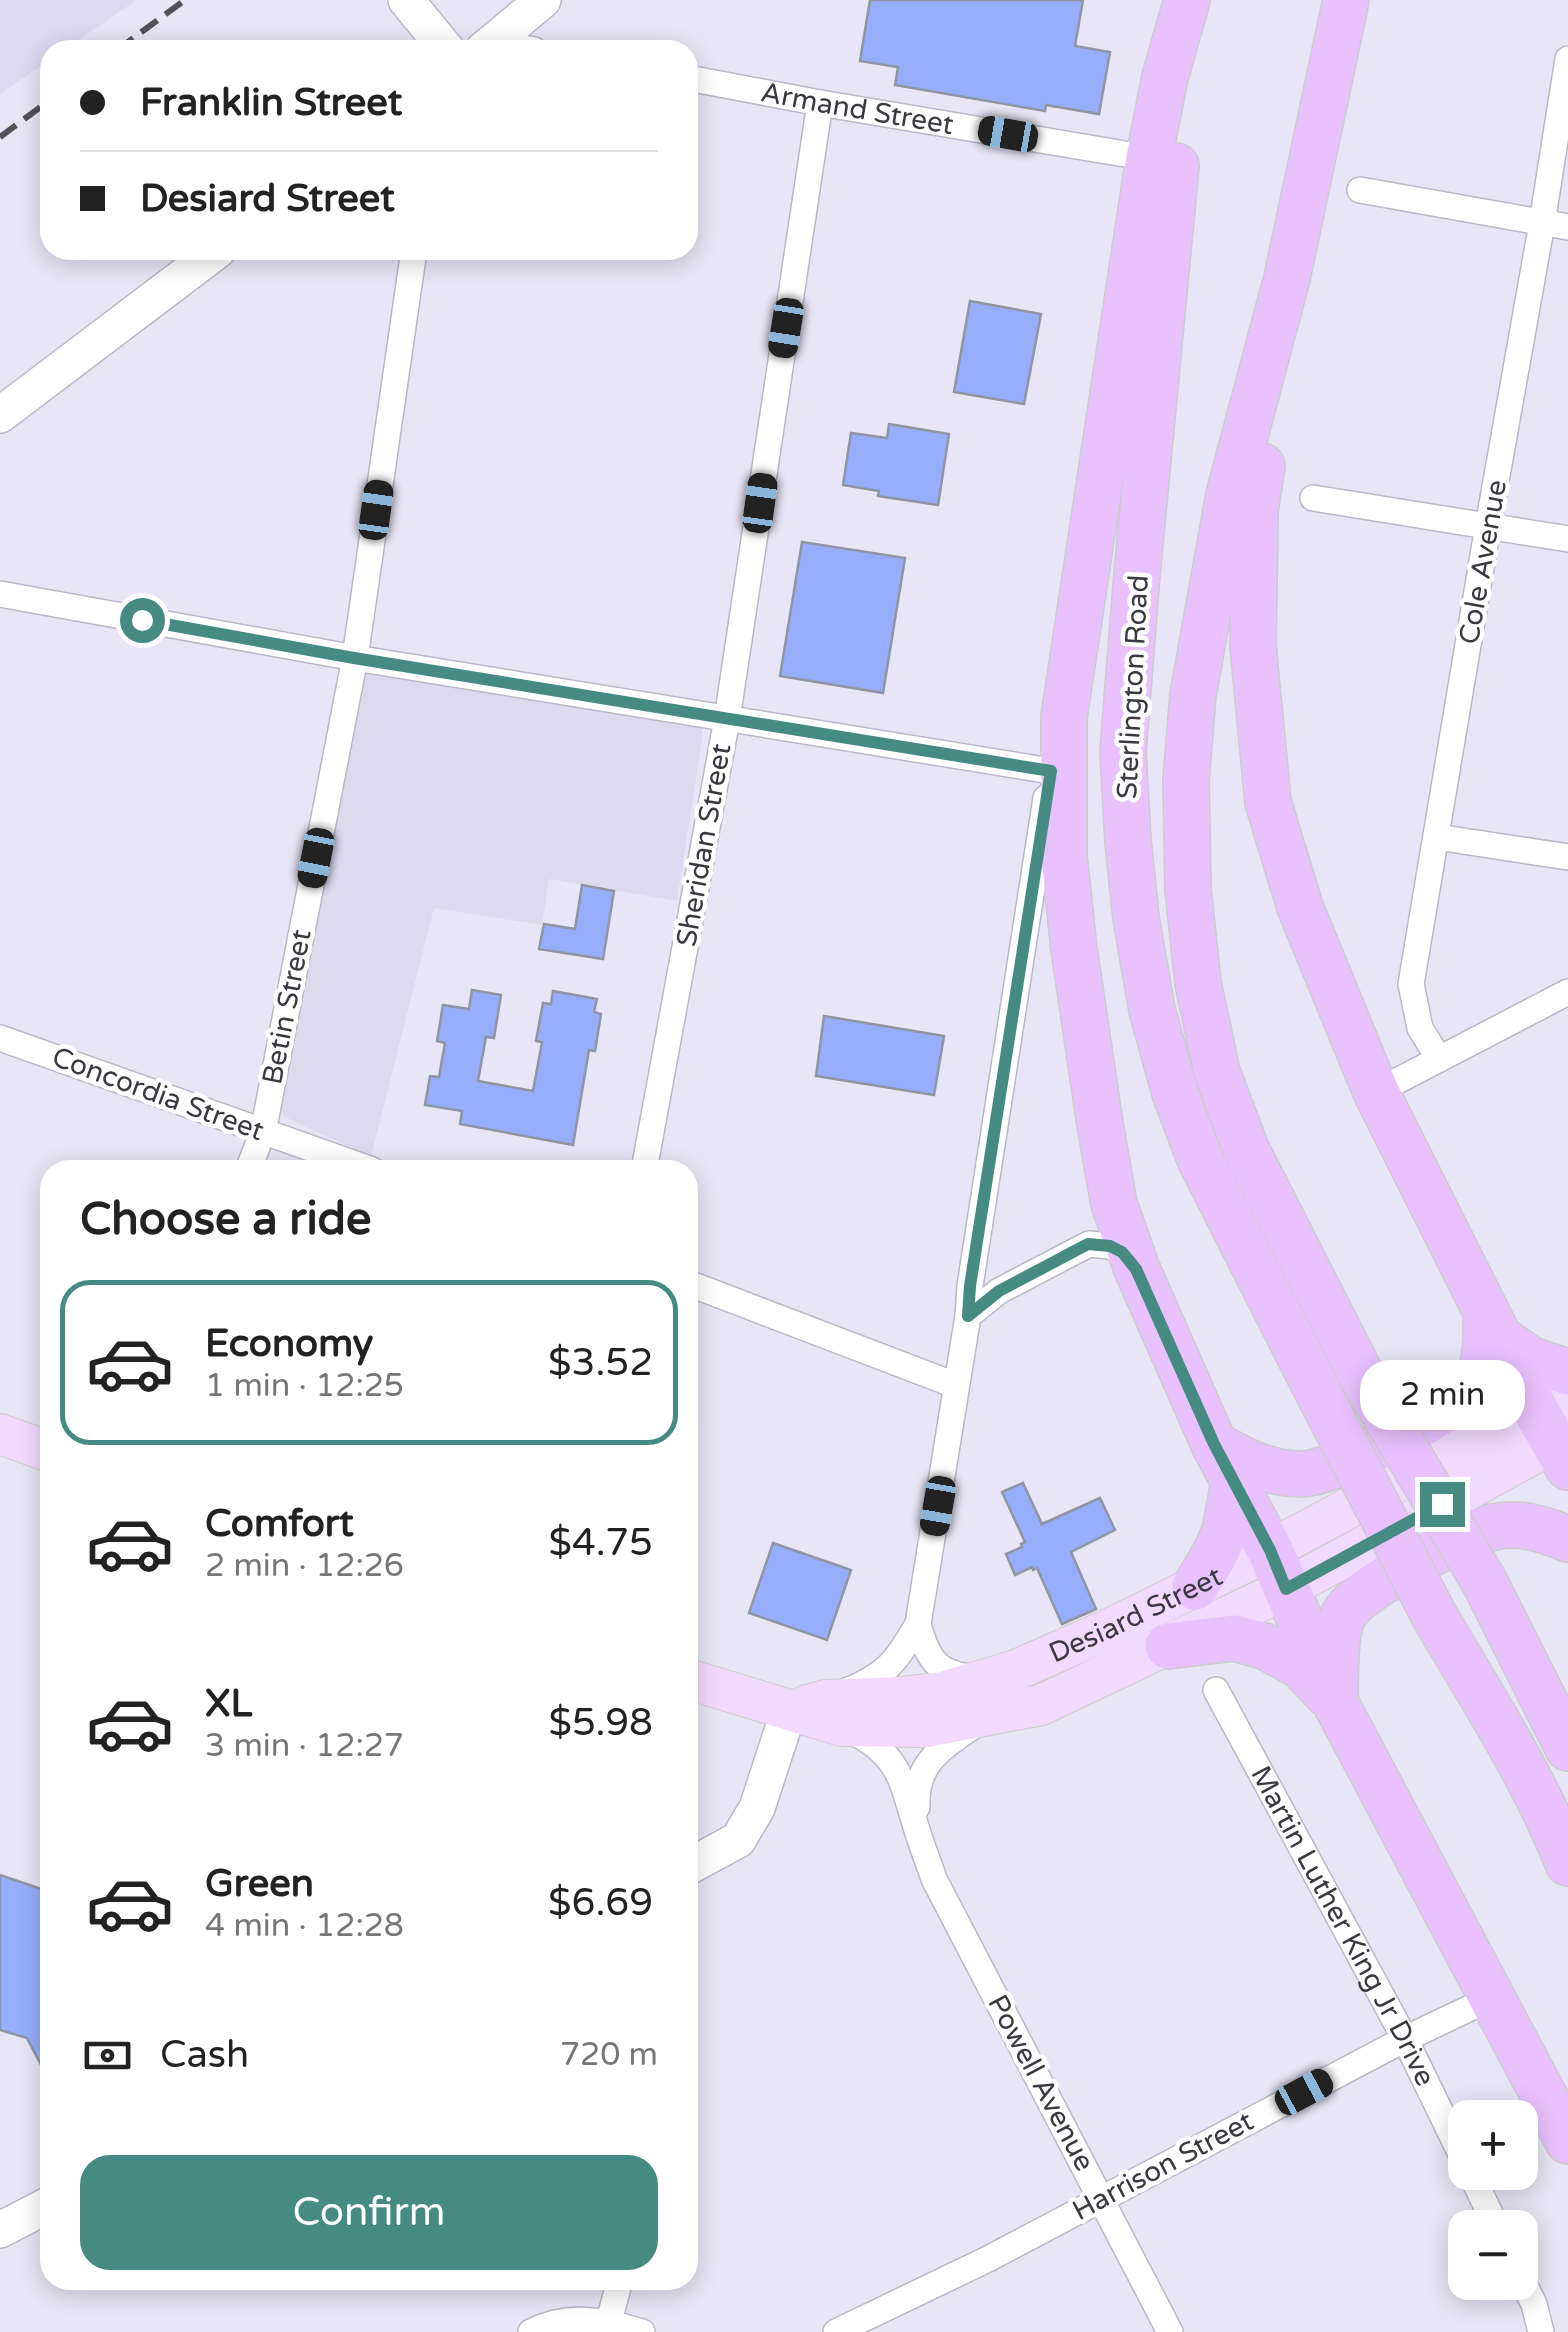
<!DOCTYPE html>
<html lang="en">
<head>
<meta charset="utf-8">
<style>
	:root { --surface:#fff; --page:#f2f2f2; --text:#222; --muted:#767676; --line:#e0e0e0; --accent:#458b81 }
	body { margin:0; font-family:"Varela Round",sans-serif; background:var(--page); color:var(--text); height:100vh; display:flex; flex-direction:column; font-size:38px; white-space:nowrap }
	* { box-sizing:border-box; margin:0 }
	p { font-size:32px; color:var(--muted) }
	.icon { flex:none; width:55px; height:55px; fill:none; stroke:currentColor; stroke-width:2; stroke-linecap:round; stroke-linejoin:round }
	.map { position:relative; flex:1; overflow:hidden }
	.panel { position:absolute; left:40px; top:1160px; width:658px; height:1130px; display:flex; flex-direction:column; background:var(--surface); border-radius:30px; box-shadow:0 5px 25px #0003 }
	.panel>* { flex:none }
	.guide { position:absolute; left:40px; top:40px; width:658px; height:220px; border-radius:30px; box-shadow:0 5px 25px #0003; display:grid; align-content:center; height:220px; padding:0 40px; background:var(--surface) }
	.fabs { position:absolute; left:1448px; top:2100px; display:grid; gap:20px }
	.fabs a { display:grid; place-items:center; width:90px; height:90px; border-radius:20px; background:var(--surface); box-shadow:0 5px 25px #0003; font-size:50px }
	.end { position:absolute; width:45px; height:45px; margin:-22px; border:12px solid #458b81; background:#fff; box-shadow:0 0 0 5px #fff }
	.from { border-radius:50% }
	.bubble { position:absolute; height:70px; border-radius:30px; background:var(--surface); box-shadow:0 5px 25px #0003; font-size:32px; font-weight:600; line-height:70px; text-align:center }
	.car { position:absolute; width:30px; height:60px; margin:-30px -15px; border-radius:12px; box-shadow:0 0 8px 2px #0007; background:linear-gradient(#222 24%,#8ab4d8 0 40%,#222 0 76%,#8ab4d8 0 86%,#222 0) }
	.guide b { display:flex; align-items:center; gap:35px; height:95px; font-size:38px }
	.guide b+b { border-top:2px solid var(--line) }
	.guide i { width:25px; height:25px; background:var(--text) }
	ul { padding:0; list-style:none }
	li { display:flex; align-items:center; gap:30px; height:165px; margin:0 20px 15px; padding:0 20px; border:5px solid transparent; border-radius:30px }
	li div { flex:1 }
	li b { display:block; font-size:38px }
	li em { font-style:normal; font-weight:600 }
	li.on { border-color:var(--accent) }
	li>.icon { width:90px; height:90px; stroke-width:1.5 }
	h2 { padding:0 40px; font-size:45px; line-height:120px }
	.pay { display:flex; align-items:center; gap:25px; height:110px; padding:0 40px; font-size:38px }
	.pay p { margin-inline-start:auto }
	.action { display:flex; gap:20px; margin-top:auto; padding:20px 40px }
	.action a { flex:1; height:115px; border-radius:30px; background:var(--accent); color:#fff; font-size:40px; font-weight:600; line-height:115px; text-align:center }
	.map>svg:first-child { display:block }
</style>
</head>
<body>
<div class="map">
<svg width="1568" height="2332" viewBox="0 0 1568 2332">
	<rect width="100%" height="100%" fill="#e8e6f6"/>
	<path fill="#dddaf0" d="M 0,0 L 137,0 L 64,50 L 50,50 L 50,60 L 0,94 Z
		M 376,669 L 700,725 L 703,734 L 677,901 L 549,879 L 542,925 L 434,908 L 371,1156 L 292,1121 L 282,1114 L 279,1105 L 363,672 Z"/>
	<path fill="#96aefb" stroke="#9095a3" stroke-width="2.5" d="M 870,0 L 1083,0 L 1075,46 L 1110,52 L 1099,114 L 1046,105 L 1045,111 L 895,85 L 898,67 L 860,61 Z
		M 970,301 L 1041,314 L 1024,404 L 954,392 Z
		M 889,424 L 949,434 L 938,505 L 878,496 L 879,491 L 843,485 L 851,433 L 887,438 Z
		M 802,542 L 905,558 L 883,693 L 780,676 Z
		M 582,885 L 614,891 L 603,959 L 539,949 L 544,924 L 575,929 Z
		M 472,990 L 501,995 L 494,1038 L 486,1037 L 478,1081 L 533,1091 L 542,1042 L 536,1041 L 543,1003 L 551,1004 L 553,991 L 597,999 L 594,1012 L 601,1014 L 595,1051 L 589,1050 L 573,1145 L 460,1124 L 462,1111 L 425,1105 L 430,1076 L 439,1077 L 445,1043 L 437,1041 L 443,1005 L 469,1009 Z
		M 824,1016 L 944,1036 L 934,1095 L 816,1076 Z
		M 1023,1483 L 1042,1524 L 1100,1498 L 1115,1530 L 1071,1552 L 1096,1609 L 1062,1624 L 1037,1568 L 1033,1570 L 1032,1567 L 1015,1575 L 1006,1554 L 1022,1547 L 1021,1544 L 1025,1542 L 1002,1492 Z
		M 773,1543 L 851,1570 L 827,1640 L 749,1613 Z
		M 0,1875 L 50,1892 L 50,2082 L 27,2038 L 0,2030 Z"/>
	<g fill="none" stroke-linecap="round" stroke-linejoin="round">
		<defs>
			<g id="street">
				<path d="M 493,42 L 534,50"/>
				<path id="s1" d="M 688,78 L 820,103 L 1149,158"/>
				<path d="M 1360,190 L 1568,227"/>
				<path d="M 1313,498 L 1568,539"/>
				<path d="M 0,594 L 355,658 L 1051,771"/>
				<path d="M 1437,837 L 1568,857"/>
				<path d="M 0,1038 L 372,1170"/>
				<path d="M 1439,1059 L 1420,1028 L 1411,984 L 1488,526 L 1542,223 L 1568,59"/>
				<path d="M 1376,1092 L 1568,992"/>
				<path d="M 248,1170 L 263,1132 L 355,658 L 414,250"/>
				<path d="M 644,1170 L 727,719 L 820,103"/>
				<path d="M 688,1283 L 955,1385"/>
				<path d="M 968,1316 L 999,1291 L 1089,1244 L 1110,1246 L 1122,1252 L 1131,1263"/>
				<path d="M 918,1624 C 928,1660 937,1675 978,1678"/>
				<path id="s2" d="M 1216,1690 L 1405,2039 L 1465,2162"/>
				<path d="M 844,1692 C 886,1676 896,1662 918,1624 L 968,1316 L 970,1286 L 1046,798"/>
				<path d="M 850,1730 C 903,1757 901,1782 918,1833 C 923,1849 929,1864 934,1879 L 1170,2332"/>
				<path d="M 917,1807 C 915,1761 943,1748 976,1724"/>
				<path d="M 1470,2172 L 1497,2228"/>
				<path d="M 1520,2276 L 1534,2304 L 1541,2332"/>
				<path d="M 609,2321 L 620,2280"/>
				<path d="M 531,2332 C 567,2313 605,2320 642,2332"/>
				<path d="M 836,2332 L 988,2259 L 1405,2039 L 1491,1998"/>
			</g>
			<path id="secondary" d="M 406,0 L 447,50
				M 483,50 L 543,0
				M 0,415 L 218,250
				M 688,1867 L 738,1840 L 757,1808 L 789,1710
				M 0,2230 L 50,2204"/>
			<g id="primary">
				<path d="M 0,1434 L 50,1452"/>
				<path d="M 688,1679 L 842,1726 L 926,1727 L 1041,1705 L 1286,1589 L 1568,1435"/>
				<path id="s3" d="M 807,1705 L 826,1700 L 901,1697 L 943,1692 L 1016,1670 L 1105,1631 L 1270,1550 L 1535,1409 L 1568,1395"/>
			</g>
			<path id="highway" d="M 1187,0 L 1165,77 L 1149,158 L 1064,717 L 1064,856 L 1074,949 L 1100,1124 L 1114,1204 L 1137,1269 L 1214,1444 L 1270,1550 L 1335,1702 L 1568,2141
				M 1346,0 L 1287,278 L 1229,495 L 1193,695 L 1186,780 L 1188,889 L 1198,983 L 1217,1072 L 1246,1149 L 1360,1373
				M 1176,166 L 1137,574 L 1123,752 L 1128,841 L 1136,918 L 1152,1010 L 1175,1093 L 1200,1159 L 1321,1398
				M 1262,466 L 1255,511 L 1253,646 L 1268,802 L 1300,907 L 1376,1092 L 1535,1409 L 1568,1467
				M 1498,1337 L 1531,1360 L 1568,1372
				M 1214,1444 C 1242,1460 1268,1474 1301,1474 C 1334,1474 1462,1409 1477,1380 C 1488,1358 1486,1336 1486,1312
				M 1485,1583 L 1568,1748
				M 1195,1587 L 1215,1554 L 1225,1531 L 1234,1482
				M 1435,1617 C 1481,1695 1535,1779 1568,1863
				M 1168,1646 L 1234,1638 L 1264,1646 L 1301,1666 L 1327,1694
				M 1335,1695 C 1336,1672 1333,1630 1346,1611 C 1364,1586 1462,1534 1493,1527 C 1519,1521 1544,1529 1568,1539"/>
		</defs>
		<use href="#street" stroke="#bab8c7" stroke-width="28"/>
		<use href="#secondary" stroke="#bab8c7" stroke-width="38"/>
		<use href="#primary" stroke="#cccccd" stroke-width="42"/>
		<use href="#highway" stroke="#cccccd" stroke-width="48"/>
		<use href="#street" stroke="#fff" stroke-width="25"/>
		<use href="#secondary" stroke="#fff" stroke-width="35"/>
		<use href="#primary" stroke="#f2dafe" stroke-width="40"/>
		<use href="#highway" stroke="#e9c1fe" stroke-width="45"/>
		<path stroke="#535259" stroke-width="6" stroke-dasharray="20 10" stroke-linecap="butt" d="M 117,50 L 185,0
			M 0,137 L 50,100"/>
		<defs>
			<path id="highway-bridge" d="M 1360,1373 L 1485,1583
				M 1321,1398 L 1435,1617"/>
		</defs>
		<use href="#highway-bridge" stroke="#cccccd" stroke-width="48" stroke-linecap="butt"/>
		<use href="#highway-bridge" stroke="#e9c1fe" stroke-width="45"/>
	</g>
	<g fill="none" stroke-linecap="round" stroke-linejoin="round">
		<path stroke="#458b81" stroke-width="12" d="M 142,620 L 354,658 L 1051,771 L 970,1286 L 968,1316 L 999,1291 L 1088,1244 L 1110,1246 L 1122,1252 L 1136,1269 L 1214,1444 L 1270,1550 L 1286,1589 L 1442,1504"/>
	</g>
	<g text-anchor="middle" dominant-baseline="central" stroke-width="9" stroke-linejoin="round" paint-order="stroke">
		<g font-size="28" fill="#3a393f" stroke="#fff">
			<text stroke="none"><textPath href="#s1" startOffset="172">Armand Street</textPath></text>
			<text transform="translate(1483 562) rotate(-80)">Cole Avenue</text>
			<text transform="translate(1133 687) rotate(-87)">Sterlington Road</text>
			<text transform="translate(704 845) rotate(-80)">Sheridan Street</text>
			<text transform="translate(287 1007) rotate(-79)">Betin Street</text>
			<text transform="translate(158 1094) rotate(20)">Concordia Street</text>
			<text stroke="none"><textPath href="#s3" startOffset="345">Desiard Street</textPath></text>
			<text stroke="none"><textPath href="#s2" startOffset="268">Martin Luther King Jr Drive</textPath></text>
			<text transform="translate(1041 2083) rotate(62)">Powell Avenue</text>
			<text transform="translate(1163 2166) rotate(-28)">Harrison Street</text>
		</g>
	</g>
</svg>
<div class="fabs">
<a>+</a>
<a>−</a>
</div>
<i class="end from" style="left:142px;top:620px"></i>
<i class="end" style="left:1442px;top:1504px"></i>
<div class="bubble" style="left:1360px;top:1360px;width:165px">2 min</div>
<i class="car" style="left:1008px;top:134px;rotate:280deg"></i>
<i class="car" style="left:786px;top:328px;rotate:189deg"></i>
<i class="car" style="left:760px;top:503px;rotate:8deg"></i>
<i class="car" style="left:376px;top:510px;rotate:8deg"></i>
<i class="car" style="left:316px;top:858px;rotate:191deg"></i>
<i class="car" style="left:938px;top:1506px;rotate:190deg"></i>
<i class="car" style="left:1304px;top:2092px;rotate:62deg"></i>
<div class="guide">
<b><i class="from"></i>Franklin Street</b>
<b><i></i>Desiard Street</b>
</div>
<section class="panel">
<h2>Choose a ride</h2>
<ul>
<li class="on"><svg class="icon" aria-label="car" viewBox="0 0 24 24"><path d="M5 17H2v-5l4-1 3-4h7l3 4 3 1v5h-3M9 17h6M6 11h13"/><circle cx="7" cy="17" r="2"/><circle cx="17" cy="17" r="2"/></svg><div><b>Economy</b><p>1 min · 12:25</p></div><em>$3.52</em></li>
<li><svg class="icon" aria-label="car" viewBox="0 0 24 24"><path d="M5 17H2v-5l4-1 3-4h7l3 4 3 1v5h-3M9 17h6M6 11h13"/><circle cx="7" cy="17" r="2"/><circle cx="17" cy="17" r="2"/></svg><div><b>Comfort</b><p>2 min · 12:26</p></div><em>$4.75</em></li>
<li><svg class="icon" aria-label="car" viewBox="0 0 24 24"><path d="M5 17H2v-5l4-1 3-4h7l3 4 3 1v5h-3M9 17h6M6 11h13"/><circle cx="7" cy="17" r="2"/><circle cx="17" cy="17" r="2"/></svg><div><b>XL</b><p>3 min · 12:27</p></div><em>$5.98</em></li>
<li><svg class="icon" aria-label="car" viewBox="0 0 24 24"><path d="M5 17H2v-5l4-1 3-4h7l3 4 3 1v5h-3M9 17h6M6 11h13"/><circle cx="7" cy="17" r="2"/><circle cx="17" cy="17" r="2"/></svg><div><b>Green</b><p>4 min · 12:28</p></div><em>$6.69</em></li>
</ul>
<div class="pay"><svg class="icon" aria-label="cash" viewBox="0 0 24 24"><path d="M3 7h18v10H3z"/><circle cx="12" cy="12" r="2"/></svg>Cash<p>720 m</p></div>
<div class="action"><a>Confirm</a></div>
</section>
</div>
</body>
</html>
